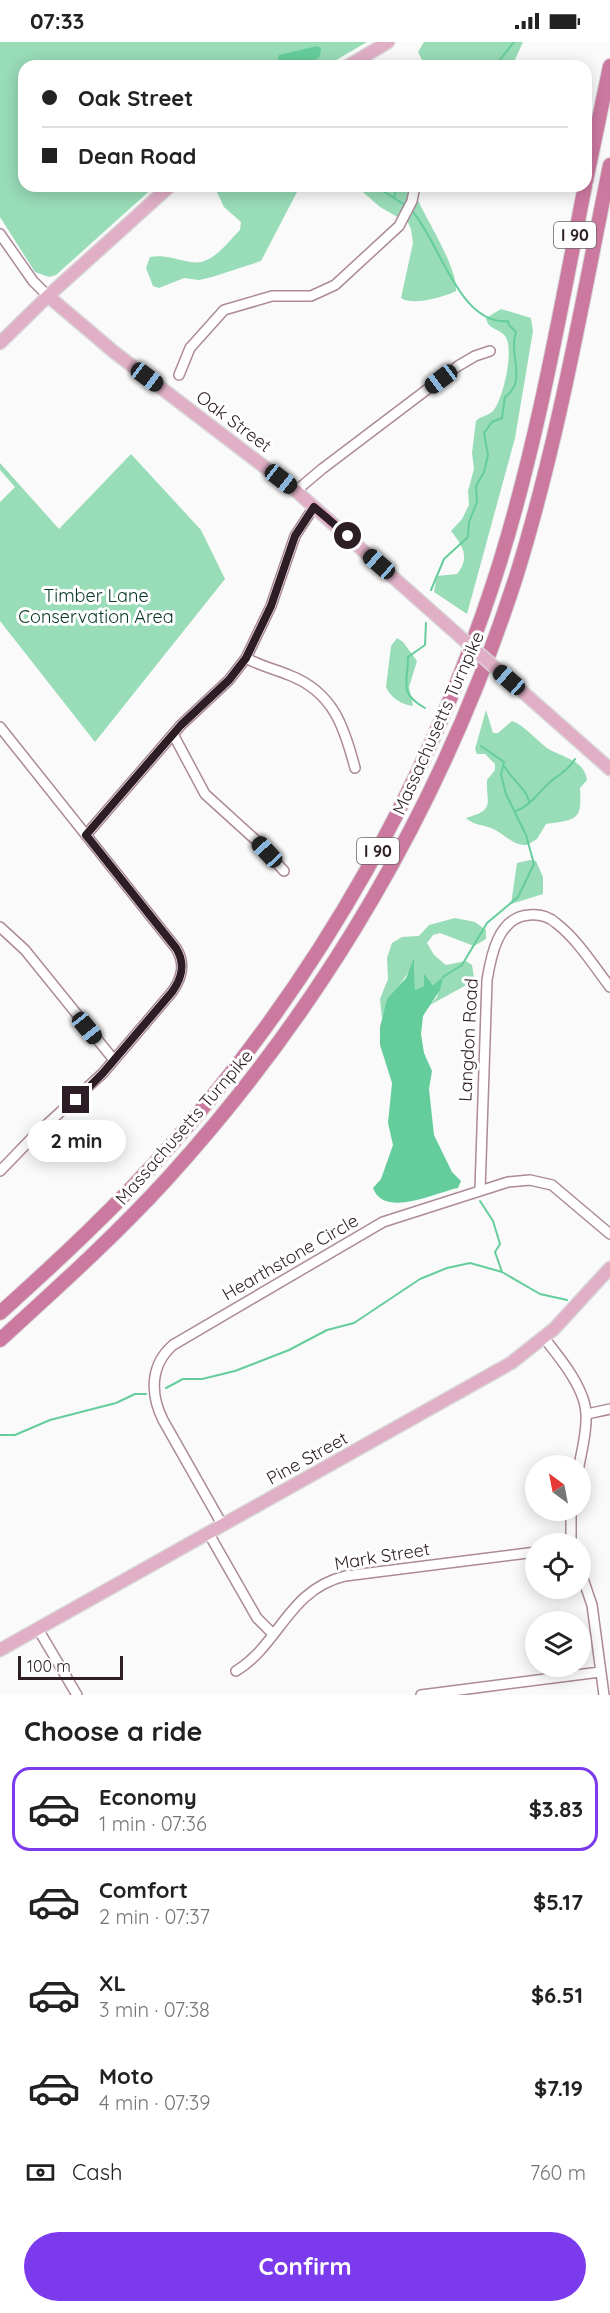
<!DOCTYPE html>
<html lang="en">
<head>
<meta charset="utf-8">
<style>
	:root { --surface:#fff; --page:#f6f6f6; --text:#222; --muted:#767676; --line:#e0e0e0; --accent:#7c3aed }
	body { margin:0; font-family:Quicksand,sans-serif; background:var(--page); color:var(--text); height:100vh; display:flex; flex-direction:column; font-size:22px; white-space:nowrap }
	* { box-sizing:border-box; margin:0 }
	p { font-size:20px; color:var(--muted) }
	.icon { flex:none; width:33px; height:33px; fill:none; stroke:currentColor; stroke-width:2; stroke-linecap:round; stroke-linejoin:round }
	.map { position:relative; height:1653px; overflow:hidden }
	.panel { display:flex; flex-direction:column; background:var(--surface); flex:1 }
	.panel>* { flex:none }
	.banner { position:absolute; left:18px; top:18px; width:574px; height:132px; border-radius:18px; box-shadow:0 3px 15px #0003; display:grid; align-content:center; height:132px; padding:0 24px; background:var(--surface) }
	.needle { width:39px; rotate:328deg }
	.buttons { position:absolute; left:525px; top:1413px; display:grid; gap:12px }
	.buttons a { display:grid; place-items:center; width:66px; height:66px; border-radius:50%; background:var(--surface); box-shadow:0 3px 15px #0003; font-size:30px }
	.scale { position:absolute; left:18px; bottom:15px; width:105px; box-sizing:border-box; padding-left:6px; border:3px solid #2c1e24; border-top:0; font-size:16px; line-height:21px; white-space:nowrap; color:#2c1e24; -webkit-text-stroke:4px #fff; paint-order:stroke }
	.end { position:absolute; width:27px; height:27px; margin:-14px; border:8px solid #2c1e24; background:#fff; box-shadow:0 0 0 3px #fff }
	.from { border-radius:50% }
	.bubble { position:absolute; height:42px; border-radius:21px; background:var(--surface); box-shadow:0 3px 15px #0003; font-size:20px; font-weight:700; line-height:42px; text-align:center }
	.car { position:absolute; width:18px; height:36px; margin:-18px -9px; border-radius:8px; box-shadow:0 0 4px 2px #0007; background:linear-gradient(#222 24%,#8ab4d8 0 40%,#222 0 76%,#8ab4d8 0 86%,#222 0) }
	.banner b { display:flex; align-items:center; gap:21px; height:57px; font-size:22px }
	.banner b+b { border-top:2px solid var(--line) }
	.banner i { width:15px; height:15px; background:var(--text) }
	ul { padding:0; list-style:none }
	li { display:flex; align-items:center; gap:18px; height:84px; margin:0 12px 9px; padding:0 12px; border:3px solid transparent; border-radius:18px }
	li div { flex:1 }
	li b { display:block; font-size:22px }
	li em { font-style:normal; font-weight:700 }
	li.selected { border-color:var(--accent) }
	li>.icon { width:54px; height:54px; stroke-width:1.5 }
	h2 { padding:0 24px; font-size:27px; line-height:72px }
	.pay { display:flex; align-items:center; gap:15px; height:66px; padding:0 24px; font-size:22px }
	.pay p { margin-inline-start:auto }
	.action { display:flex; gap:12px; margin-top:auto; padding:12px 24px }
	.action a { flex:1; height:69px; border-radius:36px; background:var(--accent); color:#fff; font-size:24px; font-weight:700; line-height:69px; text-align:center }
	.status { display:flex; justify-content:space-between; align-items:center; height:42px; padding:0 30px; background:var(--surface); direction:ltr }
	.status svg { height:16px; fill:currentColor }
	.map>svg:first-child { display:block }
</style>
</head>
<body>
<div class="status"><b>07:33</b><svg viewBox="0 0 49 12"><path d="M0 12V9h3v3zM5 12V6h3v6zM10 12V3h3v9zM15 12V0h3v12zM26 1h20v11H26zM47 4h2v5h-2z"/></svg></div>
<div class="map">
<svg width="610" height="1653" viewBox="0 0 610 1653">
	<rect width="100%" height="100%" fill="#fafafa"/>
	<path fill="#98dcb8" d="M 0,0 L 367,0 L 326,24 L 24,24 L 24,144 L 155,144 L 56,233 L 49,235 L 35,230 L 0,175 Z
		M 424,0 L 523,0 L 512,24 L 425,24 L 418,10 Z
		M 214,144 L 316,144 L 297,150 L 261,219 L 212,235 L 199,238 L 184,236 L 159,246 L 153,244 L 146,226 L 150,215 C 169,211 188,223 201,220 C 216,217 229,199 240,188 L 241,180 L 224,165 Z
		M 356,144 L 412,144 C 422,173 457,221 456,249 C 444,255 413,264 401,256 L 413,201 L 411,187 L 408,181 L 380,165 Z
		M 501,267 L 531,276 L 533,289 L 515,396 L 467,572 L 434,550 L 437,534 L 457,532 C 471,515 462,503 451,489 L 462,477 L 469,463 L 468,449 L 474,427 L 472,411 L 476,379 C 481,374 487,374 492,370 C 503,360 515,306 505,294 C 499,286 488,288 486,276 Z
		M 131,412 L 201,488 L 225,537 L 95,700 L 0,579 L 0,460 L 15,445 L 0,428 L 0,421 L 59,487 Z
		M 397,596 L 403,600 L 417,619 L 409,645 L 413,664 C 402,663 390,655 386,645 L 391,604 Z
		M 486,668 L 493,691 L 498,691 L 512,679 L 517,681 C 528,688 537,698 547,706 C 562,716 584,717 587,738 L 580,746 C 582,779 577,777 546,782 L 537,797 L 527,803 C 512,804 502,789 488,785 C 479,782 474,783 466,776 C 496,767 486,762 487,738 L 495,728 L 495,722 L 485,712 L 477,712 L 475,707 Z
		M 530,818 L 536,819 L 543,835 L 543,852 L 511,862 L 517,821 Z
		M 455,876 L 475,880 L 486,888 L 486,897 L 474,904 L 440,891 L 433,893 L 427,901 L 434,913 L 446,923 L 466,919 L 472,923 L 474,935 L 470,941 L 430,963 L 437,955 L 442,936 L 434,943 L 424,935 L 425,944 L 415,948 L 414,918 C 405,942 388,951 382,977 L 380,957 L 388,937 L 387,916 L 392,901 L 402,895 L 419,894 L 429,883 Z"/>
	<path fill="#65cd9c" d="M 317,4 L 321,6 L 320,14 L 309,24 L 276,24 L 279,13 Z
		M 414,916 L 415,948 L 424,944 L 424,932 L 433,943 L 443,935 L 440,948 L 423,974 L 421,992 L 424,1011 L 432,1029 L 429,1047 L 434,1093 L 452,1130 L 461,1139 L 458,1146 C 437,1150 384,1177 373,1146 L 381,1137 L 393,1103 L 388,1081 L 392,1041 L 380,1003 L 380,985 L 387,957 L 406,936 Z"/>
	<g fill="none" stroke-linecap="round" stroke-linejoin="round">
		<path stroke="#65cd9c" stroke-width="2" d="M 495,24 L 514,0
			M 375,144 L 405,163
			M 394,155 L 398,144
			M 412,169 C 439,198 459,284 508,279 L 509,283 L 516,290 C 508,313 528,339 505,355 L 502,376 L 492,380 L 484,391 L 488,413 L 484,430 L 476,444 L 477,460 L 469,480 L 468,495 L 444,517 L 431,548
			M 425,666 C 398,651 408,641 408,615 L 425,603 L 426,581
			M 505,725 C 511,737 528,748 529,761
			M 516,769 C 529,764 536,754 546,744 C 556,733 567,731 575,717
			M 443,935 L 462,923 L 487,881 L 518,855 L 534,822 L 526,793 L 506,752 L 501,733 L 504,720 L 481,704
			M 480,1159 L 493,1179 L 500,1202 L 495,1210 L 502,1230 L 540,1252 L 567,1258
			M 166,1346 L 183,1337 L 202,1337 L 235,1329 L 289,1308 L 327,1288 L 354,1281 L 420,1237 L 447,1226 L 470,1221 L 502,1230
			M 0,1393 L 15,1393 L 50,1378 L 116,1361 L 135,1352 L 146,1352"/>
		<defs>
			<path id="minor" d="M 0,192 L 33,239 L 48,254
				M 179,333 L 190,306 L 224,268 L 272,254 L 311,254 L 335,243 L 399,184 L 412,159 L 415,144
				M 296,449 L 322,427 L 458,324 L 475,314 L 490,309
				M 246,616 C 260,624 275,627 289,633 C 333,650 344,684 355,726
				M 0,685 L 176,906 C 186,922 182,936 172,950 L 103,1031 L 32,1096 L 0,1129
				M 173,692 L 205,752 L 259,801 L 284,829
				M 86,793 L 181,683 L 229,638 L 246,616 L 271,564 L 295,494 L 314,465
				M 0,885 L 25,908 L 114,1018
				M 480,1148 L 487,938 C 491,914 498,875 529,873 C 539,872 548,874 556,881 C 577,897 594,924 610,945
				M 544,1296 C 560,1316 586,1347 586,1373 C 587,1390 582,1407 579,1424
				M 587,1372 L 610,1367
				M 571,1468 L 571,1502
				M 223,1484 L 163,1378 C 150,1352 150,1323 173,1303 L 383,1180 L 508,1140 L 530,1138 L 552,1143 L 610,1192
				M 209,1492 L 257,1576 L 272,1591
				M 580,1528 L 592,1563 L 604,1653
				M 38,1587 L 77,1653
				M 236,1629 C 280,1602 288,1548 345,1534 L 536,1510
				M 421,1653 L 600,1630"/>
			<path id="major" d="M 348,24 L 388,0
				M 48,254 L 114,310 L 296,449 L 448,584
				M 0,301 L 48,254 L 170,144
				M 509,638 L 610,727
				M 0,1608 L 511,1321 L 554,1287 L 610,1226"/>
			<path id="highway" d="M 586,139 L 610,24
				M 0,1271 C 60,1217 119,1162 172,1102 C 321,933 433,734 500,520 C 538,397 560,270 585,144
				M 0,1298 C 57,1246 115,1194 167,1137 C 325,963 444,759 516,535 C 558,400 582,261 610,123"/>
		</defs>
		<use href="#minor" stroke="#ac8a99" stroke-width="12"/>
		<use href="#major" stroke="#d9d6d8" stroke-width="15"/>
		<use href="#highway" stroke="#d9d6d8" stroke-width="16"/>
		<use href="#minor" stroke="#fff" stroke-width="9"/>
		<use href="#major" stroke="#e0afc6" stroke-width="12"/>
		<use href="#highway" stroke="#cc79a0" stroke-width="14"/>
		<defs>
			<path id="major-bridge" d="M 448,584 L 509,638"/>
		</defs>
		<use href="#major-bridge" stroke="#d9d6d8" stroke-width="15" stroke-linecap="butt"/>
		<use href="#major-bridge" stroke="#e0afc6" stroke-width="12"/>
	</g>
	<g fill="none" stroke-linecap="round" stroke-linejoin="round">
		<path stroke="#2c1e24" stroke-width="8" d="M 76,1058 L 103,1031 L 172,950 C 182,936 186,922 176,906 L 86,793 L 181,683 L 229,638 L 246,616 L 271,564 L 295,494 L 314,465 L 348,494"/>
	</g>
	<g text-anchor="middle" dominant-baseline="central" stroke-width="6" stroke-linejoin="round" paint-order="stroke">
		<g fill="#fff" stroke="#6b6266" stroke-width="1.5">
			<rect x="554" y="180" width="42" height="26" rx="4.5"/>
			<rect x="357" y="796" width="42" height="26" rx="4.5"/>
		</g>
		<g font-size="16" font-weight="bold" fill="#2c1e24">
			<text x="575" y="193">I 90</text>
			<text x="378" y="809">I 90</text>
		</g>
		<g font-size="18" fill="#2c1e24" stroke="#fff">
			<text transform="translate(234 379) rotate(37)">Oak Street</text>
			<text transform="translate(438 681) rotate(-66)">Massachusetts Turnpike</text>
			<text transform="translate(468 998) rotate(-87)">Langdon Road</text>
			<text transform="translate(184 1085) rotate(-49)">Massachusetts Turnpike</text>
			<text transform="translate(290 1215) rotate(-30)">Hearthstone Circle</text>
			<text transform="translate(307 1416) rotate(-29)">Pine Street</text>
			<text transform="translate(382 1514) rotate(-9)">Mark Street</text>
		</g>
		<g font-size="18" fill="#073623" stroke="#fff">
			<text x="96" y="553">Timber Lane<tspan x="96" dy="21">Conservation Area</tspan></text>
		</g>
	</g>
</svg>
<div class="buttons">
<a><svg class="needle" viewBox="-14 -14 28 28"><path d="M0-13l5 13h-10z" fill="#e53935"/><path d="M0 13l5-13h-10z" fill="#767676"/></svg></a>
<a><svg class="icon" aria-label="locate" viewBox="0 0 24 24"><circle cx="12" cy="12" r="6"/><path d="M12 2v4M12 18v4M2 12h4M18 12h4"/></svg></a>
<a><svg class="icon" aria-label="layers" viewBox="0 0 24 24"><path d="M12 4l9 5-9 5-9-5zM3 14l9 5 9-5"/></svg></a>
</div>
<div class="scale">100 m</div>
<i class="end from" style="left:348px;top:494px"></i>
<i class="end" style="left:76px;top:1058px"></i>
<div class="bubble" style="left:27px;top:1078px;width:99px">2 min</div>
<i class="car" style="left:147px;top:335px;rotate:127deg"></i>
<i class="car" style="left:441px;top:337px;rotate:233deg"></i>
<i class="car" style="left:281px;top:437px;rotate:128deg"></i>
<i class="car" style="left:379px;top:522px;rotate:311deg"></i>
<i class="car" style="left:509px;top:638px;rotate:311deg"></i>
<i class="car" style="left:267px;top:810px;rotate:317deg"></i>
<i class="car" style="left:87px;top:986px;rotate:141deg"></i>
<div class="banner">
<b><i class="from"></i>Oak Street</b>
<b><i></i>Dean Road</b>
</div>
</div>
<section class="panel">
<h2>Choose a ride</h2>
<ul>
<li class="selected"><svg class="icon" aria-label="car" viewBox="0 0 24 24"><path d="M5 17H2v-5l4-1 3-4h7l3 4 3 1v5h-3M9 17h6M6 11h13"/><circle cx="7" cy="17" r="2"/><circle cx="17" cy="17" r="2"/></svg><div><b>Economy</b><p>1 min · 07:36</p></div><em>$3.83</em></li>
<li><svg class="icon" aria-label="car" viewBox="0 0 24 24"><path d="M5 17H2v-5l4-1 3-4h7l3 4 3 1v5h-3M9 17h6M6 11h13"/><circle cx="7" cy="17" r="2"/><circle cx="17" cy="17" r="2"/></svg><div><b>Comfort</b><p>2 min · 07:37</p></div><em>$5.17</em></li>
<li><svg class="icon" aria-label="car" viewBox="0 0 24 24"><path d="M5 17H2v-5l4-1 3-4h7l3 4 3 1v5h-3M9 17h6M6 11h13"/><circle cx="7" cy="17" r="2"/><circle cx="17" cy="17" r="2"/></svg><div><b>XL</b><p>3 min · 07:38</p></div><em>$6.51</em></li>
<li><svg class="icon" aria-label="car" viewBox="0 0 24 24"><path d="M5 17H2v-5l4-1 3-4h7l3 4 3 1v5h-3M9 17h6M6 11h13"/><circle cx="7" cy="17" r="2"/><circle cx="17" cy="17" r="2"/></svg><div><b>Moto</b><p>4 min · 07:39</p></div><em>$7.19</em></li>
</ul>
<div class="pay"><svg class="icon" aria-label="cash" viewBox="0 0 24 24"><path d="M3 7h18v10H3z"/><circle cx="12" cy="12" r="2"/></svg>Cash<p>760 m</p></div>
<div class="action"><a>Confirm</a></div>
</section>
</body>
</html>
